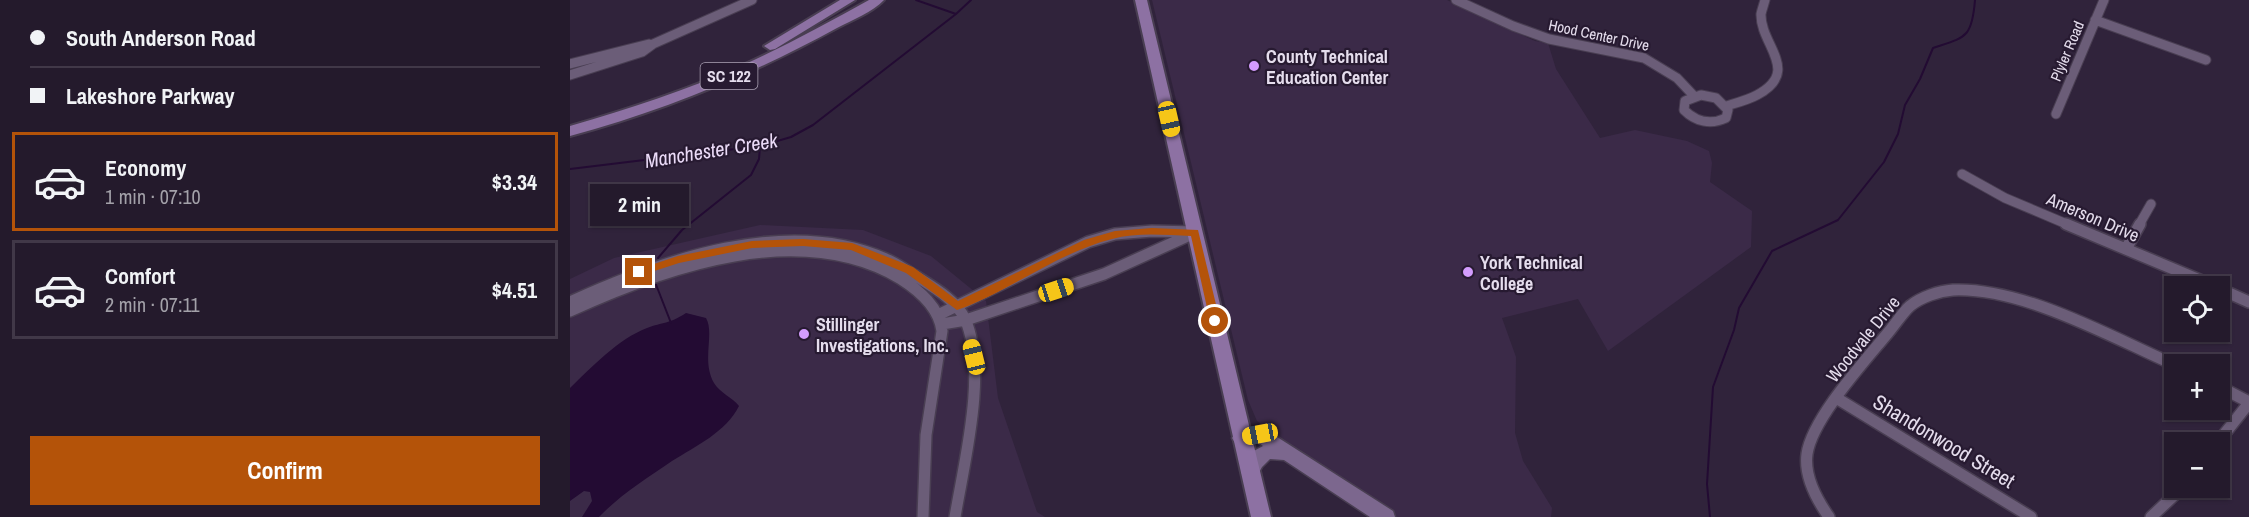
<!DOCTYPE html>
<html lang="en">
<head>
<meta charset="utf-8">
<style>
	:root { --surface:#241a2c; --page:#302738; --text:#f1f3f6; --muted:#a3a1a9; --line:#413848; --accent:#b45309 }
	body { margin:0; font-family:"Archivo Narrow",sans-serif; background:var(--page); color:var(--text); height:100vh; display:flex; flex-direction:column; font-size:22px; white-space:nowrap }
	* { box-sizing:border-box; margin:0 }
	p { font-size:20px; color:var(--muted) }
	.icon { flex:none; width:33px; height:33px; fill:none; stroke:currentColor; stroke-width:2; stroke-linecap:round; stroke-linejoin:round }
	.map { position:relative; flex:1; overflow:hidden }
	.sheet { display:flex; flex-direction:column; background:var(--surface); width:570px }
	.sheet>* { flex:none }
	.hud { display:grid; align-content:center; height:132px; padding:0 30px; background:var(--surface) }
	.tools { position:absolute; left:1594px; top:276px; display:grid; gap:12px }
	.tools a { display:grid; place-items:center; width:66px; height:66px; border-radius:0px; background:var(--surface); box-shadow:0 2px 4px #0004,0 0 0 2px var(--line); font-size:30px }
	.end { position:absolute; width:27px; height:27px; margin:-14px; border:8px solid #b45309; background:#fff; box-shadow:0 0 0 3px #fff }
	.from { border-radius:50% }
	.bubble { position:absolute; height:42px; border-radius:0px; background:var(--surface); box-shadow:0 2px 4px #0004,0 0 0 2px var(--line); font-size:20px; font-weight:700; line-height:42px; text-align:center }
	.car { position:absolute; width:18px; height:36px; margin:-18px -9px; border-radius:8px; box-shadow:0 0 4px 2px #0007; background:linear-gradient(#f5c518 24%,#345 0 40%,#f5c518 0 76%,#345 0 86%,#f5c518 0) }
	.hud b { display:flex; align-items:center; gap:21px; height:57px; font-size:22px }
	.hud b+b { border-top:2px solid var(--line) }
	.hud i { width:15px; height:15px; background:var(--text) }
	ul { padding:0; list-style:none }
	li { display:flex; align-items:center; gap:18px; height:99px; margin:0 12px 9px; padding:0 18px; border:3px solid var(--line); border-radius:0px }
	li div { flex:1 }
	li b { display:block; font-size:22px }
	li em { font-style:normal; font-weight:700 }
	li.active { border-color:var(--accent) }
	li>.icon { width:54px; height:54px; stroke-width:1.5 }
	.primary-button { display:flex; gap:12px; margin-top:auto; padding:12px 30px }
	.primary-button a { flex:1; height:69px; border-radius:0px; background:var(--accent); color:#fff; font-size:24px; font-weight:700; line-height:69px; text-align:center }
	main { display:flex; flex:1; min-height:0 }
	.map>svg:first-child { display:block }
</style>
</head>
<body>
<main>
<section class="sheet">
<div class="hud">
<b><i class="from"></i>South Anderson Road</b>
<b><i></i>Lakeshore Parkway</b>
</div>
<ul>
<li class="active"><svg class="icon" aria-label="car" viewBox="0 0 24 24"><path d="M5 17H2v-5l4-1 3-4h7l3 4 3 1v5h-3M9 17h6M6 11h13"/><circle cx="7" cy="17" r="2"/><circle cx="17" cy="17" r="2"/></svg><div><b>Economy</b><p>1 min · 07:10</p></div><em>$3.34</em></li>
<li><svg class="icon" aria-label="car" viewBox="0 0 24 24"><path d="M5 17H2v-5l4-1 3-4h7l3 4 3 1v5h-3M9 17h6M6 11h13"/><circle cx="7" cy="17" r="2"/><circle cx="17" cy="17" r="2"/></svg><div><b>Comfort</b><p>2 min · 07:11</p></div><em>$4.51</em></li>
</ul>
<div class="primary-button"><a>Confirm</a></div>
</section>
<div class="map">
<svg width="1679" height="517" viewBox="0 0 1679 517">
	<rect width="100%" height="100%" fill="#30233b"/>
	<path fill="#3b2a48" d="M 582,0 L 877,0 L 965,41 L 978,43 L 986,69 L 1030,138 L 1065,130 L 1117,141 L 1139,151 L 1142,163 L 1140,182 L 1182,211 L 1181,247 L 1038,351 L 1008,299 L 932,318 L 946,357 L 945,433 L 953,461 L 982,508 L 981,517 L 824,517 L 745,465 L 687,421 L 678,400 Z
		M 190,225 L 293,230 L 361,256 L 416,301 L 428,398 L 467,512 L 475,517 L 0,517 L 0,279 L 44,258 Z"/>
	<path fill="#230b33" d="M 116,313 L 136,318 C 145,334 131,360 144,383 C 150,393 162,397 169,406 C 156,432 126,446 102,461 C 77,478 50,495 29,517 L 12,517 L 22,501 L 20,492 L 14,491 L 0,501 L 0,388 C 22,367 48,339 77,328 C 93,322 99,324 116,313 Z"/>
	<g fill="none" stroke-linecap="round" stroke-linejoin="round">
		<path stroke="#230b33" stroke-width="2" d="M 346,0 L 386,14 L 401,0
			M 0,169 L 190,146 L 221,137 L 243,125 L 386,14
			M 88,258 L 112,230 L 181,175 L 189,159 L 190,146
			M 85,282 L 101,323
			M 1140,517 L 1137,484 L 1143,387 L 1164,330 L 1169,308 L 1202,251 L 1268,220 L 1314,162 L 1328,134 L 1335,105 L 1350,79 L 1363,48 C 1396,37 1402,38 1405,0"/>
		<defs>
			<path id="street-far1" d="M 886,0 L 943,26 L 979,39 L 1074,58 L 1107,78 L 1124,96
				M 1525,20 L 1636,60
				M 0,64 L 79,44
				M 0,75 L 72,52 L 83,44 L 182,0
				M 1131,95 L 1146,98 L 1158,110 L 1156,118 C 1141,125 1126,122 1114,110 L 1115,101 Z
				M 1156,106 C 1166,103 1178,100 1187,95 C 1232,71 1190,45 1191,14 C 1192,9 1194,4 1195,0
				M 1486,114 L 1534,0
				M 1392,174 L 1435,198 L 1499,225
				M 1569,225 L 1581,204"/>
			<path id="street" d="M 1496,224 L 1644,286
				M 1556,249 L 1570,224
				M 1650,289 L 1679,302
				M 0,302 C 92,260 217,215 316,259 C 326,263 335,270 344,275 C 361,286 386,299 395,319 C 418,371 394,462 385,517
				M 0,311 C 96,267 231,219 331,279 C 350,291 369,307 372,331 L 356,435 L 353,517
				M 368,315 L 518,242 L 545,234 L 582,231 L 625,232
				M 372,324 L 396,320 L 534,274 L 622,234
				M 1650,387 L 1679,402
				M 1268,399 L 1461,517
				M 1648,442 L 1679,403
				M 1259,517 C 1247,500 1234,476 1237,454 C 1242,419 1294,362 1317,334 C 1325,325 1332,313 1340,306 C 1351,297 1369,291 1383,290 C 1453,287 1541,337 1605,365
				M 1581,517 L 1612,488"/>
			<path id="secondary" d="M 690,426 L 823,511 L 825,517 L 800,517 L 714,460 L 700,459 L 692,467 L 686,478 L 680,480 L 674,478 L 671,472 L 682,452 L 693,446 L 688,442 L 671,446 L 665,443 L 662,438 L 665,433 Z"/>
			<path id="primary" d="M 270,0 L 285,0 L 205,49 L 200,50 L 194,46 Z
				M 299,0 L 314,0 C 303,12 282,20 267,28 C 183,74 93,111 0,136 L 0,126 C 59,109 117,90 173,65 C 216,46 257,23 299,0 Z
				M 565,0 L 577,0 L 701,517 L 681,517 Z"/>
		</defs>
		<use href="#street-far1" stroke="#493e52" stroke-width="11"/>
		<use href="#street" stroke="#493e52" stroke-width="14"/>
		<use href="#secondary" stroke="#493e52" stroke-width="3"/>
		<use href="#primary" stroke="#493e52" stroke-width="4"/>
		<use href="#street-far1" stroke="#6b5d78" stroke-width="9"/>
		<use href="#street" stroke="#6b5d78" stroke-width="11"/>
		<use href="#secondary" fill="#7c678e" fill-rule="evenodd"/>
		<use href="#primary" fill="#8d71a3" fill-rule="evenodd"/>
	</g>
	<path fill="#b45309" d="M 582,228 L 628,230 L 650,321 L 648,324 L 641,324 L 640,321 L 621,236 C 595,235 567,232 542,239 C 487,253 440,291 387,310 L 336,273 L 281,250 L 233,246 L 182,248 L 109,263 L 69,276 L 64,272 L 66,270 L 108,256 L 182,241 L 233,239 L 282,243 L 343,267 L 388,301 L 514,240 L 545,231 Z"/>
	<g fill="#d39cfd" stroke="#271a31" stroke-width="2">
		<circle cx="684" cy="66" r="6"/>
		<circle cx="898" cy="272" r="6"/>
		<circle cx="234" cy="334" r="6"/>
	</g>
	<g text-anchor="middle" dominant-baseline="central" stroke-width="4.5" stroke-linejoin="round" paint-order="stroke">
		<g font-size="15" fill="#e5dded" stroke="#271a31">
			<text transform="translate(1029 35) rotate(12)">Hood Center Drive</text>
			<text transform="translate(1497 51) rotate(-67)">Plyler Road</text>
		</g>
		<rect fill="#271a31" stroke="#aca2b5" stroke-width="1.5" x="130.5" y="63" width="57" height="26" rx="4.5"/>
		<g font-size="16" font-weight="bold" fill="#e5dded">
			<text x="159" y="76">SC 122</text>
		</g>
		<g font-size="18" font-weight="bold" fill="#e5dded" stroke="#271a31" text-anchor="start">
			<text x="696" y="56">County Technical<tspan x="696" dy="21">Education Center</tspan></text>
			<text x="910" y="262">York Technical<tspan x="910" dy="21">College</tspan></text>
			<text x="246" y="324">Stillinger<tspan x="246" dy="21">Investigations, Inc.</tspan></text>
		</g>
		<g font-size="18" fill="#e5dded" stroke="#271a31">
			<text transform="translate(1523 217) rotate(23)">Amerson Drive</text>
			<text transform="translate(1293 339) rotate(-51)">Woodvale Drive</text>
		</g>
		<g font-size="20" font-style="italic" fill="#ebdbf8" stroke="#271a31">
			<text transform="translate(141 150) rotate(-9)">Manchester Creek</text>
		</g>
		<g font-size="21" fill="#e5dded" stroke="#271a31">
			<text transform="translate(1374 441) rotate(31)">Shandonwood Street</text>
		</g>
	</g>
</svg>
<div class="tools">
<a><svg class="icon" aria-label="locate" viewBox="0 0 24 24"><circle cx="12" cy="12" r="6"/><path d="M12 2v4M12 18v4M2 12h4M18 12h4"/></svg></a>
<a>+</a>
<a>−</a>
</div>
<i class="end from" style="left:645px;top:321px"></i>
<i class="end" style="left:69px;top:272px"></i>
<div class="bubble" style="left:20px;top:184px;width:99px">2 min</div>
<i class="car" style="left:599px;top:119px;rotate:167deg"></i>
<i class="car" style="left:486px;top:290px;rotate:72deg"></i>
<i class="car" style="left:404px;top:357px;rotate:346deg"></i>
<i class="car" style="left:690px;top:434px;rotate:259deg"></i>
</div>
</main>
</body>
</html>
